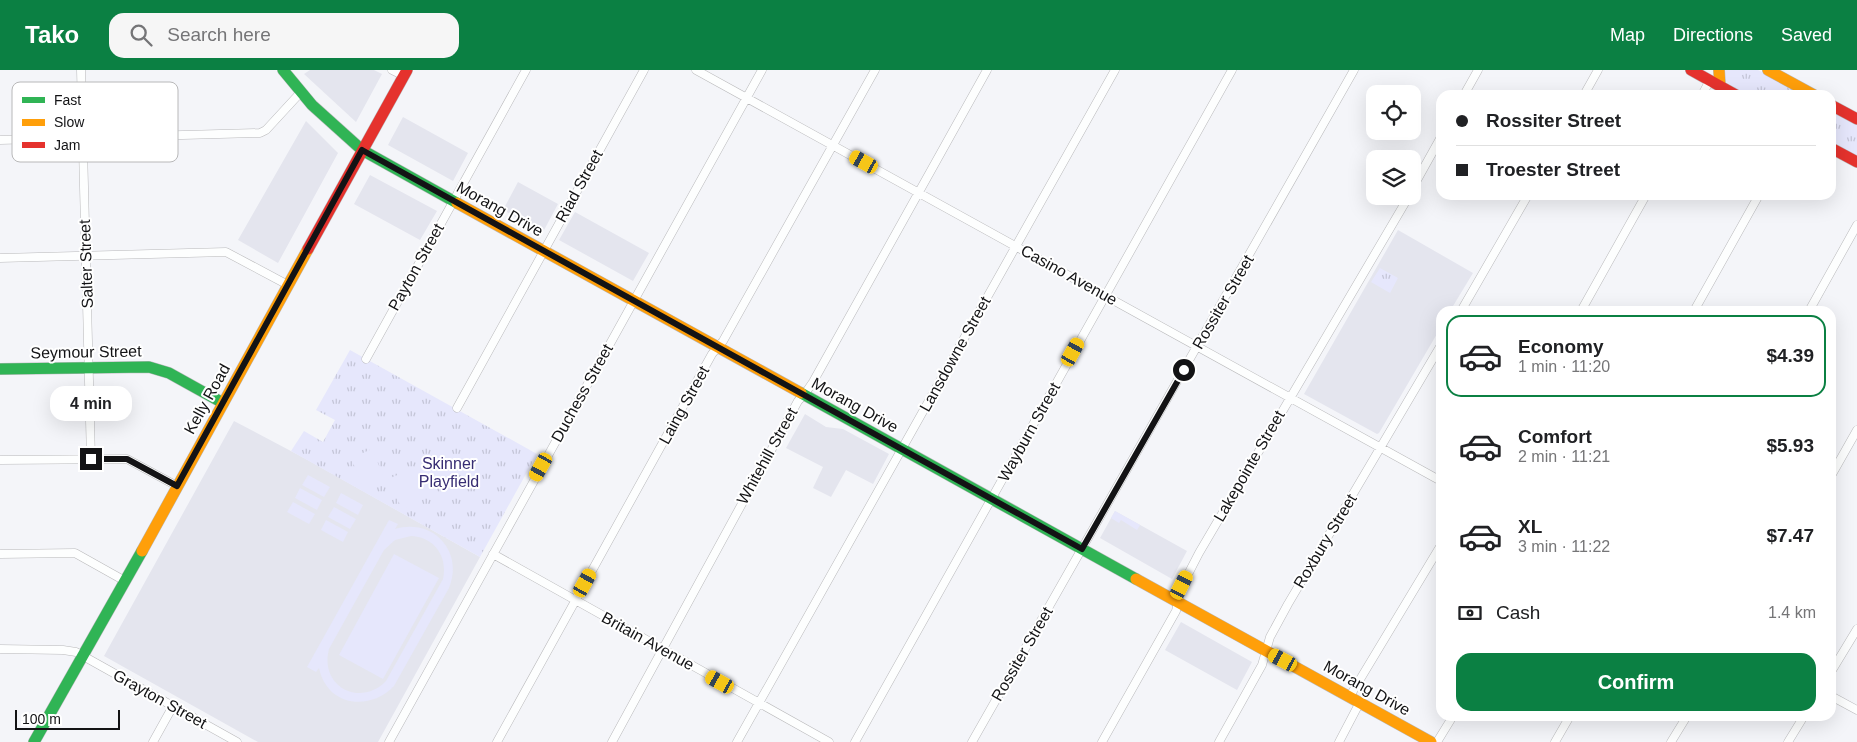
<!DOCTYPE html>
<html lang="en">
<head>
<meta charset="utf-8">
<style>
	:root { --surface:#fff; --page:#f6f6f6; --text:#202124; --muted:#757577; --line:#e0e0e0; --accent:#0b8043 }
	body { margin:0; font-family:Helvetica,sans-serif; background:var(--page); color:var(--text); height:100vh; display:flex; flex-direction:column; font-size:19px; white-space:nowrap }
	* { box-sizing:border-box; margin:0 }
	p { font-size:16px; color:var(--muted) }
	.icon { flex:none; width:28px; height:28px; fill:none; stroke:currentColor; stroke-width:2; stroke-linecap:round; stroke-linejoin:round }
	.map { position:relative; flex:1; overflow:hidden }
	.sheet { position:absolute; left:1436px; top:236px; width:400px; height:415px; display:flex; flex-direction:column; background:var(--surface); border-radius:15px; box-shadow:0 5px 20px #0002 }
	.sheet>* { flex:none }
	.banner { position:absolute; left:1436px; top:20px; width:400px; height:110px; border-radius:15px; box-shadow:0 5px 20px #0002; display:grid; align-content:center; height:110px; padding:0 20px; background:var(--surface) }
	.controls { position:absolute; left:1366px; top:15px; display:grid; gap:10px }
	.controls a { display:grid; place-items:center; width:55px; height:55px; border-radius:10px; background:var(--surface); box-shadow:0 5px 20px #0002; font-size:25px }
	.scale { position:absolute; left:15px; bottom:12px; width:105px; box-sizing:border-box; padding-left:5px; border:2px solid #131315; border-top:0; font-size:14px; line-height:18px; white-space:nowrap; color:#131315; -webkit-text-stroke:4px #fff; paint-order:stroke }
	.end { position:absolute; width:22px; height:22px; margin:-11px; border:6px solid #131315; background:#fff; box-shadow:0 0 0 2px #fff }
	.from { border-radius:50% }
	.bubble { position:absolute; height:35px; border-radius:15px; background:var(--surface); box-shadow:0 5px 20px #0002; font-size:16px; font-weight:700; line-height:35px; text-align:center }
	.car { position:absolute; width:15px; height:30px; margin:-15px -8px; border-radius:6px; box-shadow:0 0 4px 1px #0007; background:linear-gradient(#f5c518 24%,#345 0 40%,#f5c518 0 76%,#345 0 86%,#f5c518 0) }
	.banner b { display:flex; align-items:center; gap:18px; height:48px; font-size:19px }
	.banner b+b { border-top:1px solid var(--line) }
	.banner i { width:12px; height:12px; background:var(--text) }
	ul { padding:9px 0 0; list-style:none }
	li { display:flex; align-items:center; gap:15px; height:82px; margin:0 10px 8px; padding:0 10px; border:2px solid transparent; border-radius:15px }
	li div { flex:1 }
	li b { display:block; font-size:19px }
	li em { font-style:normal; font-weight:700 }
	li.current { border-color:var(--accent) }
	li>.icon { width:45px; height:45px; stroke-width:1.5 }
	.pay { display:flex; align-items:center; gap:12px; height:55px; padding:0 20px; font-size:19px }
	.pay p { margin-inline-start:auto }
	.cta { display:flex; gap:10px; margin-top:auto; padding:10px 20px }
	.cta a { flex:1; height:58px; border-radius:15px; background:var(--accent); color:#fff; font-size:20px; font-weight:700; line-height:58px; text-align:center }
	header { display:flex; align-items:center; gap:30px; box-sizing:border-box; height:70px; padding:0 25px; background:var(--accent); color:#fff }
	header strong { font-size:24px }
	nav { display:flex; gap:28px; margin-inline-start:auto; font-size:18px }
	.search { width:350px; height:45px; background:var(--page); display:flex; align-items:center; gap:12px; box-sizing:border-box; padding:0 18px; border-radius:15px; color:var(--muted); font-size:19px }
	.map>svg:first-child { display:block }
</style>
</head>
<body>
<header>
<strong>Tako</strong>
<div class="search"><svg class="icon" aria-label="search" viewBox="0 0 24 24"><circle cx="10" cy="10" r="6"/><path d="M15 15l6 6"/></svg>Search here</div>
<nav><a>Map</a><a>Directions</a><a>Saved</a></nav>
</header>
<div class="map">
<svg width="1857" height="672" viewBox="0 0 1857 672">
	<defs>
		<pattern id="grass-tufts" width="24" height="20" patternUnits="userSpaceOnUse" patternTransform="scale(1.25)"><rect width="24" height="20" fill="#e6e7fc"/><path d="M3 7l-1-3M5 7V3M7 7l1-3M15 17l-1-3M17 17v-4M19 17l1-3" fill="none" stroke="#c4c5d7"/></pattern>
	</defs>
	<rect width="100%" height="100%" fill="#f4f5f9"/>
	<path fill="#e4e5ee" d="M 310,0 L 374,0 L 382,4 L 356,52 L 304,4 Z
		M 403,47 L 468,83 L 453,111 L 388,75 Z
		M 306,51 L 338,83 L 278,193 L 238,170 Z
		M 370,105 L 437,141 L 420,170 L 354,134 Z
		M 518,112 L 558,134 L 543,162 L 503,140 Z
		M 575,142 L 649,183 L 633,211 L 559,170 Z
		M 1398,160 L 1473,203 L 1450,241 L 1441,241 L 1441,257 L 1379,363 L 1377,364 L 1304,324 Z
		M 805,344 L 826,357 L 843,359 L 889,384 L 873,414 L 846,400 L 831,427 L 813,418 L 823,397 L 786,378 Z
		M 234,351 L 306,389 L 480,487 L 378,672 L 258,672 L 104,586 Z
		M 1115,441 L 1187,481 L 1172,509 L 1100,468 Z
		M 1181,552 L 1252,592 L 1237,620 L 1165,580 Z"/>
	<path fill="url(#grass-tufts)" d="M 1724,0 L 1758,0 L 1804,25 L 1746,25 L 1723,10 Z
		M 1831,40 L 1857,55 L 1857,86 L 1831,72 Z
		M 1380,198 L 1398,208 L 1390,223 L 1371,212 Z
		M 350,280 L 537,384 L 480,487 L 291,381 L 304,361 L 323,372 L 335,350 L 316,340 Z
		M 1115,441 L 1140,455 L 1137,460 L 1121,450 L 1119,453 L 1111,448 Z"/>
	<path fill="#e6e7fc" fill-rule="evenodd" d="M 372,379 L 385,410 L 364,419 L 351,388 Z
		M 409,400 L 422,430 L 402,439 L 388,409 Z
		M 308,405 L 330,417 L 324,427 L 302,415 Z
		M 300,418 L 322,430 L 317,440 L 295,428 Z
		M 341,423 L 363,435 L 358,445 L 336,433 Z
		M 293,432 L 315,444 L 309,454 L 287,442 Z
		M 334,437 L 356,449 L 350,459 L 328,447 Z
		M 326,450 L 348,462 L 343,472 L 321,460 Z
		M 389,450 L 398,454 L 395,459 C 433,448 464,481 449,518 L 394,616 C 369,642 327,636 319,598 L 316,602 L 307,597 ZM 411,466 C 434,467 448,486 443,509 L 386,611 C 360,638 319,616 329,579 L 384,480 L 395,470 Z
		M 394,484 L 439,508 L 383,609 L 339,585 Z"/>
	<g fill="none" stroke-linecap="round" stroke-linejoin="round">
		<defs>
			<path id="street" d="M 81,0 L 91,389
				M 392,0 L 404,6
				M 696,0 L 1441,411
				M 1464,25 L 1478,0
				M 1584,25 L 1598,0
				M 1702,25 L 1710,10
				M 0,70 L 260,63 L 266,60 L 301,22
				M 1412,119 L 1441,67
				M 0,188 L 226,182 L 288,215
				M 1461,241 L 1528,125
				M 1581,241 L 1646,125
				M 1694,241 L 1759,125
				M 1809,241 L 1857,155
				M 366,289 L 526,0
				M 457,338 L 644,0
				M 0,390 L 127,389 L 177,416
				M 1831,406 L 1857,360
				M 0,484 L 75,483 L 125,511
				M 493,484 L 829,672
				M 0,579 L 63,580 L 76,582 L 237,672
				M 1831,602 L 1857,559
				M 1350,626 L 1441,475
				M 1831,626 L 1857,640
				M 153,672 L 173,636
				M 389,672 L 762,0
				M 497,672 L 712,284 L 723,271 L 875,0
				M 612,672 L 798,331 L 804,325 L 813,312 L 987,0
				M 737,672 L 1115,0
				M 855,672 L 1232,0
				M 972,672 L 1354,0
				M 1102,672 L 1176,541 L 1181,518 L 1199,483 L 1409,126
				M 1219,672 L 1262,595 L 1270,567 L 1288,534 L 1441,275
				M 1339,672 L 1360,632
				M 1437,672 L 1453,646
				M 1555,672 L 1570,646
				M 1671,672 L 1687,646
				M 1788,672 L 1804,646"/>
			<path id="fast" d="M 283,0 L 312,35 L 362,80 L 457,133
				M 0,299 L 149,297 L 169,303 L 223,333
				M 801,323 L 1136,509
				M 34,672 L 142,481"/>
			<path id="slow" d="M 1719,0 L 1720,16
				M 1768,0 L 1814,25
				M 457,133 L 801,323
				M 142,481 L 308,179
				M 1136,509 L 1431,672"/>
			<path id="jam" d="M 1691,0 L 1736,25
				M 1831,35 L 1857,49
				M 1831,78 L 1857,92
				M 308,179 L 407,0"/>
		</defs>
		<use href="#street" stroke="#b9b9bb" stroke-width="9"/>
		<use href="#fast" stroke="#b9b9bb" stroke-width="12"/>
		<use href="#slow" stroke="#b9b9bb" stroke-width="12"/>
		<use href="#jam" stroke="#b9b9bb" stroke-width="12"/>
		<use href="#street" stroke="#fdfefe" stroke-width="8"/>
		<use href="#fast" stroke="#30b455" stroke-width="11"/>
		<use href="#slow" stroke="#ff9f0a" stroke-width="11"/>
		<use href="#jam" stroke="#e5322d" stroke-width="11"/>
	</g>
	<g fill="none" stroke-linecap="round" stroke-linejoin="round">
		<path stroke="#131315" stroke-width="6" d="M 91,389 L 127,389 L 177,416 L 362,80 L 1082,479 L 1184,300"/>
	</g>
	<g text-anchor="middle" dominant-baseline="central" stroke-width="4" stroke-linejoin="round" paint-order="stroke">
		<g font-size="16" fill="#131315" stroke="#fff">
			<text transform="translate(579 116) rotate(-61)">Riad Street</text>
			<text transform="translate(500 139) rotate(29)">Morang Drive</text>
			<text transform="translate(86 194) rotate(-92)">Salter Street</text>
			<text transform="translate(416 197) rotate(-61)">Payton Street</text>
			<text transform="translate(1069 205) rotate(29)">Casino Avenue</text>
			<text transform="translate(1223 232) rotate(-60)">Rossiter Street</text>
			<text transform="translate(86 282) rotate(-1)">Seymour Street</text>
			<text transform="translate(955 284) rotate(-61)">Lansdowne Street</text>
			<text transform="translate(582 323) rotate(-61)">Duchess Street</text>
			<text transform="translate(207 329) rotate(-61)">Kelly Road</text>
			<text transform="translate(684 335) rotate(-61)">Laing Street</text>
			<text transform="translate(855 335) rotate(29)">Morang Drive</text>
			<text transform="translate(1029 362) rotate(-61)">Wayburn Street</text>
			<text transform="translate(767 386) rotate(-61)">Whitehill Street</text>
			<text transform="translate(1249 396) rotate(-60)">Lakepointe Street</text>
			<text transform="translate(1325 471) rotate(-59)">Roxbury Street</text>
			<text transform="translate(648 571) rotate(29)">Britain Avenue</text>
			<text transform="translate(1022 584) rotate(-60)">Rossiter Street</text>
			<text transform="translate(1367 618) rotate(29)">Morang Drive</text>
			<text transform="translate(160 629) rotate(29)">Grayton Street</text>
		</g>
		<g font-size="16" fill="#372d73" stroke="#fff">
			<text x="449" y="393">Skinner<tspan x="449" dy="18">Playfield</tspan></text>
		</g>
	</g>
	<rect x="12" y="12" width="166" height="80" rx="8" fill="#fff" stroke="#b8b8b9" stroke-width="1"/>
	<rect x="22" y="27" width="23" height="6" fill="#30b455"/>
	<rect x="22" y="49" width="23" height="7" fill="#ff9f0a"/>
	<rect x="22" y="72" width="23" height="6" fill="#e5322d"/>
	<g font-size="14" fill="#131315">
		<text x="54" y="35">Fast</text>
		<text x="54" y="57">Slow</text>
		<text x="54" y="80">Jam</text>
	</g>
</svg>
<div class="controls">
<a><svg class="icon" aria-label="locate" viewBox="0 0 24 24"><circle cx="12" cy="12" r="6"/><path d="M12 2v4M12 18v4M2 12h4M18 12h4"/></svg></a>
<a><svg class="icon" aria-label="layers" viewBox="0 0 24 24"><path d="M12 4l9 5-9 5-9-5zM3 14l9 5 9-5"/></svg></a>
</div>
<div class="scale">100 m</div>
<i class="end from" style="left:1184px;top:300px"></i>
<i class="end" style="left:91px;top:389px"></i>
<div class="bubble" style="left:50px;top:316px;width:82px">4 min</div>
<i class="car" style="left:864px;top:92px;rotate:299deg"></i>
<i class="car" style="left:1073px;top:282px;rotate:29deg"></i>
<i class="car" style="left:541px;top:397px;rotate:209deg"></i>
<i class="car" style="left:585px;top:513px;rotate:29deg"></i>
<i class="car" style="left:1182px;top:515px;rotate:27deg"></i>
<i class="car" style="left:1283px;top:590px;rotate:298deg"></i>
<i class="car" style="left:720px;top:612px;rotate:299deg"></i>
<div class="banner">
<b><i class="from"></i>Rossiter Street</b>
<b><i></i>Troester Street</b>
</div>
<section class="sheet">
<ul>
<li class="current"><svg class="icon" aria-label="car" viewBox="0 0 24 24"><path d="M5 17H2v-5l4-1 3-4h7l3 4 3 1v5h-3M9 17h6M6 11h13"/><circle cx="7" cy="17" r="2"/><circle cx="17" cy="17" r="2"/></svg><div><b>Economy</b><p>1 min · 11:20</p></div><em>$4.39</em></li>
<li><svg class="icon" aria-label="car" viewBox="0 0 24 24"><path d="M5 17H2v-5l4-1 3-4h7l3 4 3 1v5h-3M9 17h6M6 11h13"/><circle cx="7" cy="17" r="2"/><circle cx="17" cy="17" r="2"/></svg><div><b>Comfort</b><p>2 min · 11:21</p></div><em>$5.93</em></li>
<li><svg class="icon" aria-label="car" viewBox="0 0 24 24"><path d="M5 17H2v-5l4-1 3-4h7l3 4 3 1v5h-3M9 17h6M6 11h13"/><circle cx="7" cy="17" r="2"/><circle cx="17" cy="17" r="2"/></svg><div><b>XL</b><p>3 min · 11:22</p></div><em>$7.47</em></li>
</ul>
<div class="pay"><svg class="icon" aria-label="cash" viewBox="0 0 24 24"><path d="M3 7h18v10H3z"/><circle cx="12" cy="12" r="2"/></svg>Cash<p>1.4 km</p></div>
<div class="cta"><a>Confirm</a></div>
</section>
</div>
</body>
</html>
